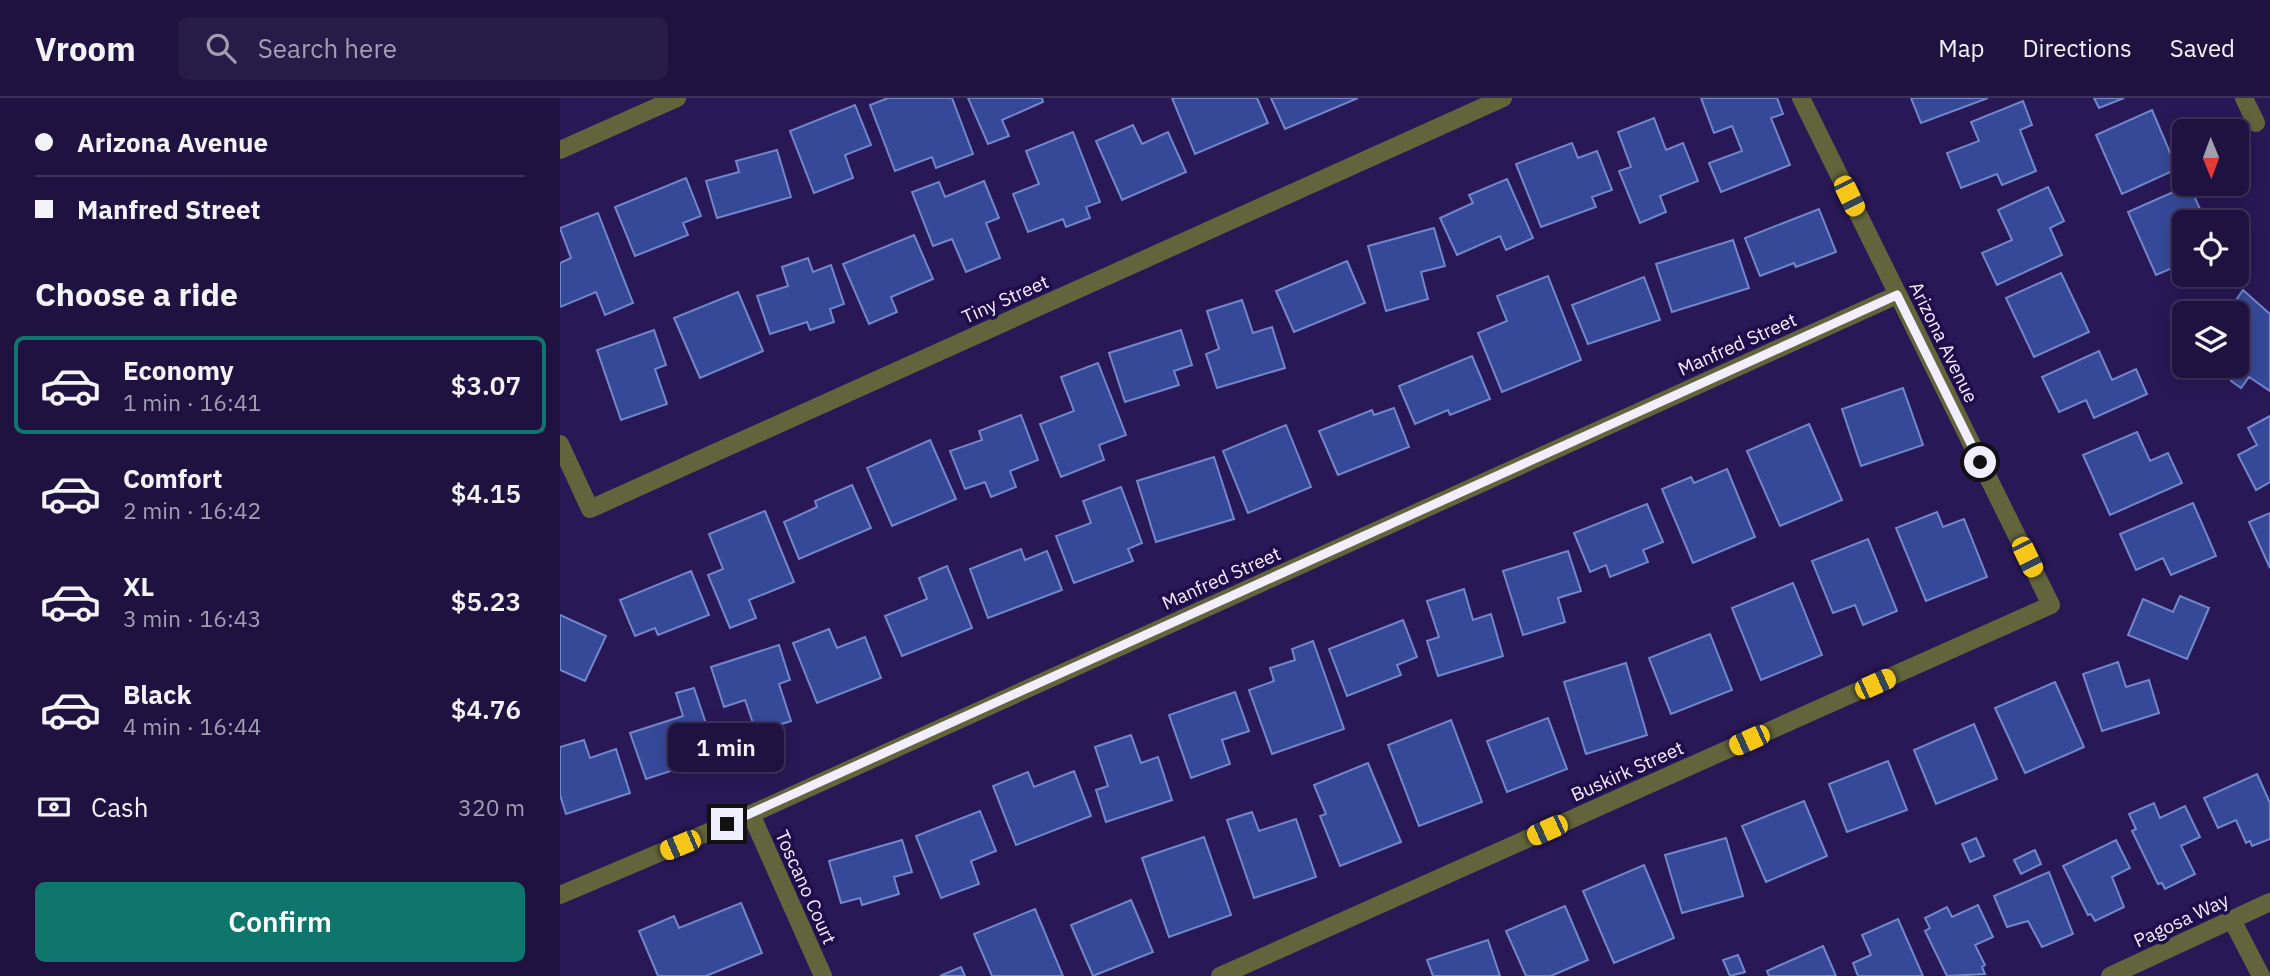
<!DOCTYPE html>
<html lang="en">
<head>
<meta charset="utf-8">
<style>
	:root { --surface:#1f1240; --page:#271b47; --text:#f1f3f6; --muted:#a19eb1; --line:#3c3259; --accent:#0f766e }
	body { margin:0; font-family:"IBM Plex Sans",sans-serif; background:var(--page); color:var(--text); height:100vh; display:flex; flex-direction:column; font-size:26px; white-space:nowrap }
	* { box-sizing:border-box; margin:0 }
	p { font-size:23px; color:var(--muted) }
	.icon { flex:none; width:38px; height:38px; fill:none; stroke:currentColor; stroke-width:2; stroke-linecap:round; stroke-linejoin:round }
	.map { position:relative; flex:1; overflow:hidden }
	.drawer { display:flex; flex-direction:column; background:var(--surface); width:560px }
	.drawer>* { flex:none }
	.hud { display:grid; align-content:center; height:154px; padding:0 35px; background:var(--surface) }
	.needle { width:46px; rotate:179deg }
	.controls { position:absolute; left:1612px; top:21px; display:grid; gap:14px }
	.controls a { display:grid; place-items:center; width:77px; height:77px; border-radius:10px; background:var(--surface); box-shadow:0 4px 18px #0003,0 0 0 2px var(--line); font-size:35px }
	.end { position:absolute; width:32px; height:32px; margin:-16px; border:9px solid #f1efff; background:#111; box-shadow:0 0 0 4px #111 }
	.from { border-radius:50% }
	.bubble { position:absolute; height:49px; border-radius:10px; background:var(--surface); box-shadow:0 4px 18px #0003,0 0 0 2px var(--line); font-size:23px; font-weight:600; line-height:49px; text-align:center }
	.car { position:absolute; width:21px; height:42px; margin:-21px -10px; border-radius:9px; box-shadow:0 0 5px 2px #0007; background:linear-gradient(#f5c518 24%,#345 0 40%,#f5c518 0 76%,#345 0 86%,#f5c518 0) }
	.hud b { display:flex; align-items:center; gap:24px; height:66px; font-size:26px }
	.hud b+b { border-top:2px solid var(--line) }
	.hud i { width:18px; height:18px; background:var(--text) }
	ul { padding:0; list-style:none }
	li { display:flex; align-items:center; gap:21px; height:98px; margin:0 14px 10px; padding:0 21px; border:4px solid transparent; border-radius:10px }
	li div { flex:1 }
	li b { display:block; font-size:26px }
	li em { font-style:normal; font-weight:600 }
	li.selected { border-color:var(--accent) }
	li>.icon { width:63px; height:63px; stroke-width:1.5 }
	h2 { padding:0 35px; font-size:32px; line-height:84px }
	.pay { display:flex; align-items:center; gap:18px; height:77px; padding:0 35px; font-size:26px }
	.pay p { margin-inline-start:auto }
	.cta { display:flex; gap:14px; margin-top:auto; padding:14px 35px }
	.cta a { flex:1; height:80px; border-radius:10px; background:var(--accent); color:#fff; font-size:28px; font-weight:600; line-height:80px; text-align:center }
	header { display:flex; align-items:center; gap:42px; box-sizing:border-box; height:98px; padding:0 35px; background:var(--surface); border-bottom:2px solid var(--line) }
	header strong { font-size:33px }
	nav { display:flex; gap:38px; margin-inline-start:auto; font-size:24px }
	.search { width:490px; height:63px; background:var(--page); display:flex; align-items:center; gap:18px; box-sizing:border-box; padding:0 24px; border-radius:10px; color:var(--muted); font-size:26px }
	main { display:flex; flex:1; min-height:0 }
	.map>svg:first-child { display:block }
</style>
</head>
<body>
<header>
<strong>Vroom</strong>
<div class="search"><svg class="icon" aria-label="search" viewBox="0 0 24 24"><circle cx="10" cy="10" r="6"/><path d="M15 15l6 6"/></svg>Search here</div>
<nav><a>Map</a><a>Directions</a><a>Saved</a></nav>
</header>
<main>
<section class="drawer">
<div class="hud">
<b><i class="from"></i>Arizona Avenue</b>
<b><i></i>Manfred Street</b>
</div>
<h2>Choose a ride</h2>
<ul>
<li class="selected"><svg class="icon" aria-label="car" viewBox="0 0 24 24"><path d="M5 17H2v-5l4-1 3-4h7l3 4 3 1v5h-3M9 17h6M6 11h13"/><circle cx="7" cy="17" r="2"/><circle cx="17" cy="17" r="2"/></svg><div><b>Economy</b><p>1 min · 16:41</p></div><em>$3.07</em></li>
<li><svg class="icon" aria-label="car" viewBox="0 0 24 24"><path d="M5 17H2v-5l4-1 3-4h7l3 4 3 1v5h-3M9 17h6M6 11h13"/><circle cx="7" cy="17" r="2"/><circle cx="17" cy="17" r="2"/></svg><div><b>Comfort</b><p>2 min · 16:42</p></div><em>$4.15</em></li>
<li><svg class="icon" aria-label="car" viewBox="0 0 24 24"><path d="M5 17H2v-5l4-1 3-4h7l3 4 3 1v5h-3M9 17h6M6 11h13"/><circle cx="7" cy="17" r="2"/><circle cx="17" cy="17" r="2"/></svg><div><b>XL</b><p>3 min · 16:43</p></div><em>$5.23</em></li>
<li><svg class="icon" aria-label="car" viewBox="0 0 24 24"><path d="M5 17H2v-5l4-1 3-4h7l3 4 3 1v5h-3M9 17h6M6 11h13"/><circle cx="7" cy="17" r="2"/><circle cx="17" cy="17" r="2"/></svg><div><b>Black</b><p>4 min · 16:44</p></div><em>$4.76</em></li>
</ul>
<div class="pay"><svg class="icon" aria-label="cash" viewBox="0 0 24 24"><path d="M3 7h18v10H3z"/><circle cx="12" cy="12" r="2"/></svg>Cash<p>320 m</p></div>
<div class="cta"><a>Confirm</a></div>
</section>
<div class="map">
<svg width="1710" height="878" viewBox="0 0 1710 878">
	<rect width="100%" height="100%" fill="#291856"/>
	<path fill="#364999" stroke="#7286cb" stroke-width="2" d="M 328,0 L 392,0 L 413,56 L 376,70 L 372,59 L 335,73 L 310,7 Z
		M 408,0 L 482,0 L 483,4 L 442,22 L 449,38 L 428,46 Z
		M 612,0 L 697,0 L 708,25 L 635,56 Z
		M 711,0 L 798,0 L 725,31 Z
		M 1141,0 L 1217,0 L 1223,16 L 1211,20 L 1230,67 L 1161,94 L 1149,65 L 1182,53 L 1172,28 L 1154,35 Z
		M 1351,0 L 1428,0 L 1361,25 Z
		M 1534,0 L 1564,0 L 1539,10 Z
		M 1463,3 L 1472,27 L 1460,32 L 1476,73 L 1442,87 L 1437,76 L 1401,90 L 1387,55 L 1419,43 L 1411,24 Z
		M 295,7 L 311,47 L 285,57 L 293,80 L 254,95 L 230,33 Z
		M 1592,12 L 1617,71 L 1562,96 L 1536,37 Z
		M 1094,20 L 1106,52 L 1123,45 L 1138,83 L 1100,98 L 1106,114 L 1080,125 L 1059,73 L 1071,69 L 1058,34 Z
		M 573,27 L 582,46 L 608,34 L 626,74 L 562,102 L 536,43 Z
		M 513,34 L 540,104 L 526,109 L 530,120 L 506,129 L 503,121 L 468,134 L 453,96 L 479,86 L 466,53 Z
		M 1012,45 L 1018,60 L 1037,53 L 1052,92 L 1032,99 L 1036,109 L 981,129 L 956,66 Z
		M 217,52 L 231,99 L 157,120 L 146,83 L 179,74 L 176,63 Z
		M 126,80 L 141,118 L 123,125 L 128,137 L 75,158 L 55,109 Z
		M 947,81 L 973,140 L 946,152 L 940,138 L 897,157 L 880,120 L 913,105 L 909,97 Z
		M 424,83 L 439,120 L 426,125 L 440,160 L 406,174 L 392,141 L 373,148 L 352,94 L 379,84 L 385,99 Z
		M 1629,87 L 1646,124 L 1624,124 L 1624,165 L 1596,177 L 1568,114 Z
		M 1488,89 L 1504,123 L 1490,130 L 1502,157 L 1437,187 L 1422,155 L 1452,142 L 1438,112 Z
		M 1259,111 L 1276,154 L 1236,169 L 1234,165 L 1200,178 L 1185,140 Z
		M 38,115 L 73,205 L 45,217 L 36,194 L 0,209 L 0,165 L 11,160 L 0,130 Z
		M 874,130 L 885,168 L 861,174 L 868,201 L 826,213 L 808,148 Z
		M 354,137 L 373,181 L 331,199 L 337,214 L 309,226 L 283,166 Z
		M 1173,142 L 1189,190 L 1112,214 L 1096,166 Z
		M 248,160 L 253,174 L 271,167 L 284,206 L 270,211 L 274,224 L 250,232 L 247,224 L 210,236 L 197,198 L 228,188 L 222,169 Z
		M 787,163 L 805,205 L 734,234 L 716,193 Z
		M 1501,175 L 1529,234 L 1474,259 L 1446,200 Z
		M 988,178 L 1021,262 L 942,294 L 918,235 L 947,223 L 937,198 Z
		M 1084,179 L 1100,222 L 1028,246 L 1012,207 Z
		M 1683,192 L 1710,216 L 1710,293 L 1689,279 L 1681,290 L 1671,283 L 1679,271 L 1673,268 L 1676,268 L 1676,241 L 1686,227 L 1676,221 L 1676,215 L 1667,215 Z
		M 178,194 L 203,253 L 140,280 L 114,220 Z
		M 682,202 L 693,235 L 712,229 L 725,270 L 657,290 L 646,256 L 659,251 L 647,213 Z
		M 94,232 L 106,267 L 95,271 L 107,306 L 61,322 L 37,252 Z
		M 621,232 L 632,267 L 614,273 L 619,287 L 565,304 L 549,255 Z
		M 1539,253 L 1552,282 L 1576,271 L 1587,296 L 1534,320 L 1526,302 L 1499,314 L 1482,279 Z
		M 912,258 L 930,301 L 890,317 L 888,312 L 855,326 L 839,288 Z
		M 538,265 L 566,337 L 539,347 L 544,362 L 501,379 L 480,326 L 514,313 L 501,279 Z
		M 1343,290 L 1363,347 L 1301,368 L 1282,311 Z
		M 834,310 L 849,349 L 778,377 L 759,333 L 812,312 L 814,317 Z
		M 461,317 L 478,362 L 450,373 L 456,389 L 431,399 L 425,384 L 405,391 L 390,353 L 422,342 L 419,333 Z
		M 1710,318 L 1710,384 L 1696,392 L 1678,357 L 1697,347 L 1688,330 Z
		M 1249,326 L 1282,402 L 1220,428 L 1187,353 Z
		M 726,327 L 751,389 L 688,415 L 663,353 Z
		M 1577,334 L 1590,363 L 1608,355 L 1622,385 L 1550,417 L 1523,357 Z
		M 370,342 L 396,401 L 332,428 L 307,370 Z
		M 654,359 L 674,421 L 596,444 L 577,383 Z
		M 1167,371 L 1195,439 L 1133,465 L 1102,391 L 1131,379 L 1134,385 Z
		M 292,387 L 311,430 L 239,461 L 224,424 L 257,409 L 255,403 Z
		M 561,389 L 582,445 L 568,451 L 573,463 L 514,485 L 496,438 L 531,425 L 523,403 Z
		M 1633,405 L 1656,458 L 1611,477 L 1603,460 L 1576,472 L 1560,436 Z
		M 1087,406 L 1103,444 L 1083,452 L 1088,464 L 1050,479 L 1046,467 L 1030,474 L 1014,435 Z
		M 205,413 L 234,484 L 189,502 L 196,520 L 170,530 L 148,477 L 163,471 L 149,436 Z
		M 1377,414 L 1383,429 L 1404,421 L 1427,479 L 1366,503 L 1336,430 Z
		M 1710,415 L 1710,470 L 1689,424 Z
		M 1308,441 L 1337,513 L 1303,527 L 1295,507 L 1273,515 L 1252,463 Z
		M 461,451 L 465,462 L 487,453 L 502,492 L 428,520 L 410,471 Z
		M 1008,453 L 1021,493 L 998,500 L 1005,524 L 963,537 L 943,473 Z
		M 387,468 L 412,530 L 342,558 L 325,518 L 367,501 L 359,480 Z
		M 131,473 L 149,517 L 98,537 L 95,530 L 75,538 L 60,502 Z
		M 1233,485 L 1262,557 L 1201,582 L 1172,510 Z
		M 904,491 L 913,522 L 931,516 L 943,558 L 878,578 L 867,543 L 879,539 L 867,503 Z
		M 1620,498 L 1649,510 L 1627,561 L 1568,537 L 1583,501 L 1613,514 Z
		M 0,517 L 46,538 L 25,583 L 0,572 Z
		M 843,522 L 857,559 L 837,567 L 841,577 L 787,598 L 769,551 Z
		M 269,531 L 277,550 L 305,539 L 321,580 L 257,605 L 233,545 Z
		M 1150,536 L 1172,592 L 1111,616 L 1089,560 Z
		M 753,543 L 784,631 L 712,656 L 689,592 L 714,583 L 710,570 L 735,562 L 732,551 Z
		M 219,547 L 230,582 L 219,586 L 231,623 L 196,634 L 185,602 L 164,609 L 151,569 Z
		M 1558,564 L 1566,589 L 1589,582 L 1599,615 L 1542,633 L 1523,576 Z
		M 1066,565 L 1087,637 L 1026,656 L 1004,584 Z
		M 1495,584 L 1524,649 L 1465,675 L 1435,610 Z
		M 134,590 L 157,658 L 86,681 L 70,635 L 123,618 L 116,595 Z
		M 675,594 L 689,633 L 662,642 L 670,666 L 631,680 L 609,617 Z
		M 988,620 L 1007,671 L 947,694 L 927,643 Z
		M 891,622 L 922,704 L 859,728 L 828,647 Z
		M 1414,626 L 1437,681 L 1376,706 L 1354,652 Z
		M 571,637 L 581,665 L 598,659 L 612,702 L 546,724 L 536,692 L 548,688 L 535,649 Z
		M 24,642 L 30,660 L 56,651 L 70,695 L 6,716 L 0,697 L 0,649 Z
		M 1328,663 L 1347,712 L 1287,734 L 1269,686 Z
		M 808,665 L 841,744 L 780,768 L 760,718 L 766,716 L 754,687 Z
		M 514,673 L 531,718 L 456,747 L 433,688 L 468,674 L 474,689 Z
		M 1697,676 L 1710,705 L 1710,741 L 1692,748 L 1690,743 L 1686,745 L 1676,722 L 1658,730 L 1644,700 Z
		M 1244,703 L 1267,758 L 1206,784 L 1182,728 Z
		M 1594,705 L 1600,720 L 1625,708 L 1640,739 L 1621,748 L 1635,776 L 1605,791 L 1602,785 L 1598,786 L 1572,733 L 1576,731 L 1569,716 Z
		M 420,713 L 436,753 L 411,763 L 419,786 L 381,800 L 356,738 Z
		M 692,714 L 699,733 L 736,721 L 756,779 L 694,800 L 667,722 Z
		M 644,739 L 671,817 L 609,839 L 582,760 Z
		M 1166,740 L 1183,798 L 1122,815 L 1105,757 Z
		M 1416,740 L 1424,758 L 1410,764 L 1402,746 Z
		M 342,742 L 352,774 L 334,779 L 339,796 L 302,807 L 300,800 L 281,805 L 269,763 Z
		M 1556,742 L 1570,770 L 1552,779 L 1564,809 L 1535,823 L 1531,816 L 1528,817 L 1503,768 Z
		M 1475,752 L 1481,766 L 1461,776 L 1454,762 Z
		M 1084,767 L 1114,840 L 1054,865 L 1023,793 Z
		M 1489,774 L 1513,836 L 1482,849 L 1468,823 L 1447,829 L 1434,798 Z
		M 571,802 L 593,854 L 533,878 L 511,827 Z
		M 181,805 L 202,855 L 146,878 L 98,878 L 79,833 L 114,818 L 119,830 Z
		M 1418,807 L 1433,839 L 1415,847 L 1425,867 L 1422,869 L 1425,876 L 1387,878 L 1365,833 L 1370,830 L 1365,820 L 1387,809 L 1392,819 Z
		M 1005,808 L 1028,862 L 991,878 L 966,878 L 946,833 Z
		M 475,811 L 503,878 L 432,878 L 414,836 Z
		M 1338,821 L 1363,878 L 1298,878 L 1293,865 L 1311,857 L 1302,837 Z
		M 928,842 L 940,878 L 873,878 L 867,862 Z
		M 1263,848 L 1276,878 L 1209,878 L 1207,873 Z
		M 1178,857 L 1185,874 L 1170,878 L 1163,862 Z
		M 401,869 L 405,878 L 380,878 Z"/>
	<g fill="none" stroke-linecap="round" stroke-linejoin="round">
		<path stroke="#62643b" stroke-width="18" d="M 1684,0 L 1696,25
			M 0,52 L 117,0
			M 0,346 L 30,411 L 943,0
			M 191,716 L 263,878
			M 0,797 L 191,716 L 1337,197
			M 1672,822 L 1701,878
			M 660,878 L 1491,507 L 1241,0
			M 1550,878 L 1710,804"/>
	</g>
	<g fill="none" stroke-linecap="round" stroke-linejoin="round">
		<path stroke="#f1efff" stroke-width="9" d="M 167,726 L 1337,197 L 1420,364"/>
	</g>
	<g text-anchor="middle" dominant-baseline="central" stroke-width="7" stroke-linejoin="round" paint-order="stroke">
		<g font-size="19" fill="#f1efff" stroke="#200c4a">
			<text transform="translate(445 201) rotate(-24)">Tiny Street</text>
			<text transform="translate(1384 244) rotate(64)">Arizona Avenue</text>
			<text transform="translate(1177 246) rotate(-24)">Manfred Street</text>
			<text transform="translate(661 480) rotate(-24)">Manfred Street</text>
			<text transform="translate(1067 673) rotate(-24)">Buskirk Street</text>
			<text transform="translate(246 789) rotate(66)">Toscano Court</text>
			<text transform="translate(1621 822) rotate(-25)">Pagosa Way</text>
		</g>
	</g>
</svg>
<div class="controls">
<a><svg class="needle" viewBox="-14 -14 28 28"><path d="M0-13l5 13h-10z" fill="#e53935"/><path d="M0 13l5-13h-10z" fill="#a19eb1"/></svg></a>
<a><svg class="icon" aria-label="locate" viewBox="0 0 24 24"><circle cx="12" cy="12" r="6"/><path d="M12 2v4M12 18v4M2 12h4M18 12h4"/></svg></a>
<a><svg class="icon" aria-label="layers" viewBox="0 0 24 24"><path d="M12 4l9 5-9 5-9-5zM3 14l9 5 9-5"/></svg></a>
</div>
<i class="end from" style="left:1420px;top:364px"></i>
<i class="end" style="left:167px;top:726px"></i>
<div class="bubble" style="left:108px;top:625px;width:116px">1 min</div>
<i class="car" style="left:1289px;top:98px;rotate:154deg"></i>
<i class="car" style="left:1467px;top:459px;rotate:154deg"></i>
<i class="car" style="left:1315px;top:586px;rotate:66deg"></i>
<i class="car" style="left:1189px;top:642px;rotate:246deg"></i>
<i class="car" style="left:987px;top:732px;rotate:246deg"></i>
<i class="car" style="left:120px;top:747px;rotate:247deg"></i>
</div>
</main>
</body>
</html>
